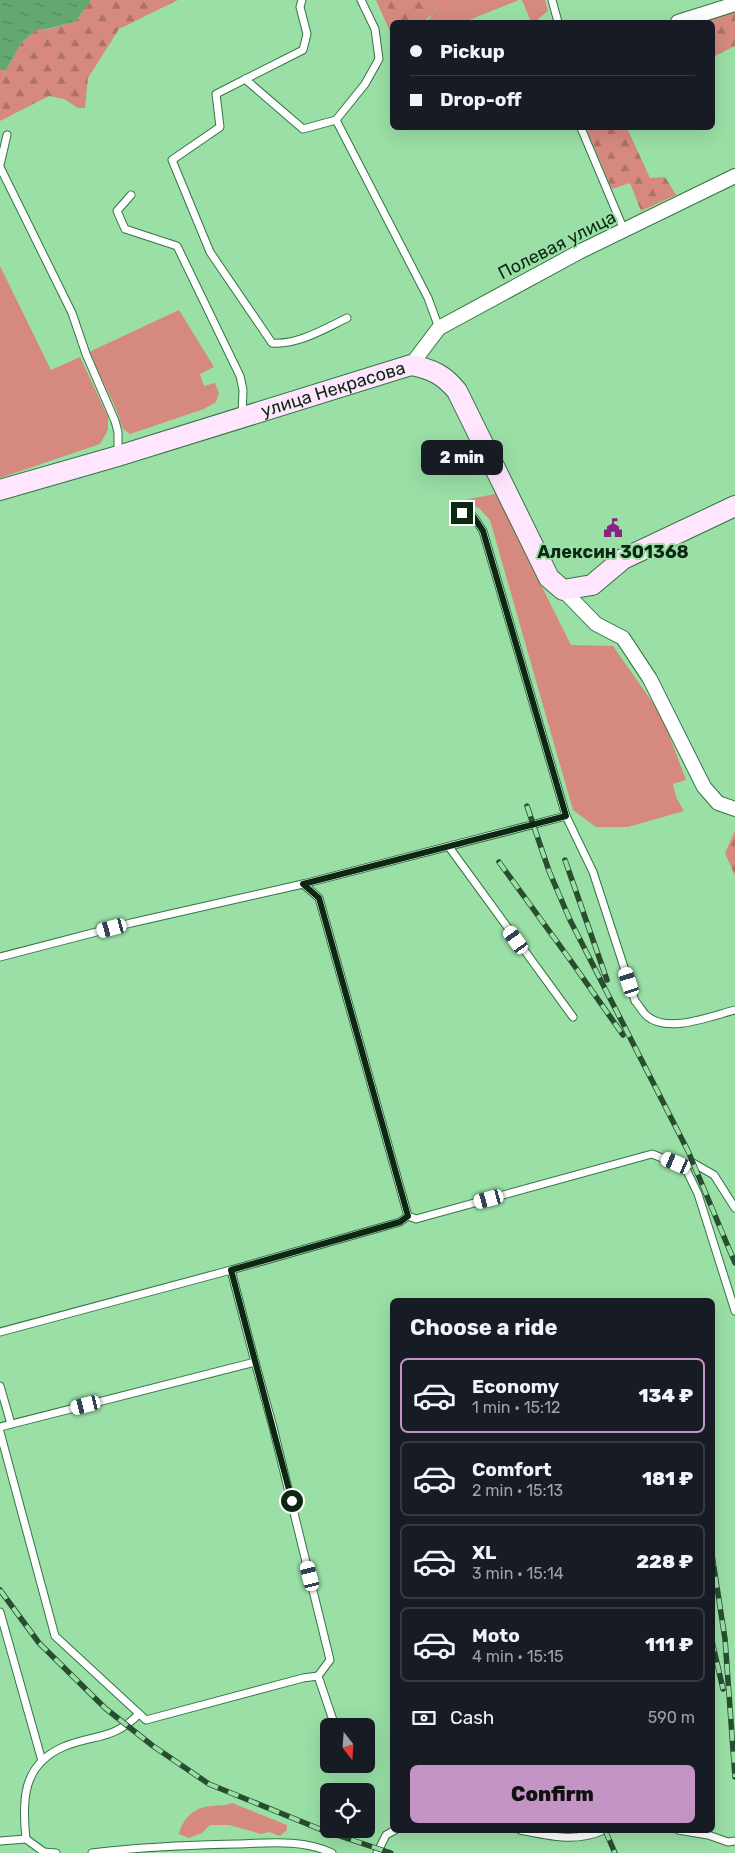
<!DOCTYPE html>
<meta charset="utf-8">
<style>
:root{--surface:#171b24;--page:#20242c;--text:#f1f3f6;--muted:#9ea1a6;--line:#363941;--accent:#c394c4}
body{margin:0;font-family:Rubik,sans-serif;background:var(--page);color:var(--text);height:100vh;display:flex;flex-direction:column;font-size:19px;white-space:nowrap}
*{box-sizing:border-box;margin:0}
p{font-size:16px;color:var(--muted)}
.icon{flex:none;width:28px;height:28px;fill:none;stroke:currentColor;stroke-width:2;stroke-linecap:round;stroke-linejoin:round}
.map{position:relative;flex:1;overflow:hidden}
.sheet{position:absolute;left:390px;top:1298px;width:325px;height:535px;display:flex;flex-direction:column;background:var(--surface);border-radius:8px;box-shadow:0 5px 20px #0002}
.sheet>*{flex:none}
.guide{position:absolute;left:390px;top:20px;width:325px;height:110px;border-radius:8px;box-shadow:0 5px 20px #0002;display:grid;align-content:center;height:110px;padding:0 20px;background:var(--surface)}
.needle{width:32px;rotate:163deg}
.tools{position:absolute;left:320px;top:1718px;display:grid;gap:10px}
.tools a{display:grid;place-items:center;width:55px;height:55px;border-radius:8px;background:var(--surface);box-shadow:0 5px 20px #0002;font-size:25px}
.end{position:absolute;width:22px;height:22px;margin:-11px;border:6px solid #0c2812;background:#fff;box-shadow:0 0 0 2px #fff}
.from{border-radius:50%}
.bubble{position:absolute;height:35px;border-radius:8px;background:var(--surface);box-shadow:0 5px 20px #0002;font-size:16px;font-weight:800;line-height:35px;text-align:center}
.car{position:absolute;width:15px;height:30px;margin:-15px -8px;border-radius:6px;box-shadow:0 0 4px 1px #0007;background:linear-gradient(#fff 24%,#345 0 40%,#fff 0 76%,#345 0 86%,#fff 0)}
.guide b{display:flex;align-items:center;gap:18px;height:48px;font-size:19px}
.guide b+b{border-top:1px solid var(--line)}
.guide i{width:12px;height:12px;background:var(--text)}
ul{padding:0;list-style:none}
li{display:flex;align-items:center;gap:15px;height:75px;margin:0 10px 8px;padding:0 10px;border:2px solid var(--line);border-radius:8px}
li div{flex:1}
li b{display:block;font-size:19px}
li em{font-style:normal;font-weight:800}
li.selected{border-color:var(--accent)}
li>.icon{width:45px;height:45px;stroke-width:1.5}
h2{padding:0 20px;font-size:22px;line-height:60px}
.pay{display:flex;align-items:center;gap:12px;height:55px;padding:0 20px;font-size:19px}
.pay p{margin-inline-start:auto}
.cta{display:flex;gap:10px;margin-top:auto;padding:10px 20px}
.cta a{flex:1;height:58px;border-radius:8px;background:var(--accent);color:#111;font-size:20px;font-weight:800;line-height:58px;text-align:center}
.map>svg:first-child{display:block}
.green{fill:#d68a7f}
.forest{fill:url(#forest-firs)}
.water{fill:url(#water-ripples)}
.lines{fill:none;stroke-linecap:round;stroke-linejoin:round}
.service-casing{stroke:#327542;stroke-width:9}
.minor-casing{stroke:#327542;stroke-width:16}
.secondary-casing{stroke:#327542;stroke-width:22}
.service{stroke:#fff;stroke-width:7}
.minor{stroke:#fff;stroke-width:14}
.secondary{stroke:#ffe5fd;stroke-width:20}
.rail-casing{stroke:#284d30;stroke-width:5.5}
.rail{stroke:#9adfa6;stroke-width:4;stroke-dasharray:11;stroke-linecap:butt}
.route{stroke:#0c2812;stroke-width:6}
.labels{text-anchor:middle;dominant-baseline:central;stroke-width:4;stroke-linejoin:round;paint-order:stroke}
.street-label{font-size:18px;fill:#0c2812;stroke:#9adfa6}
.poi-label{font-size:18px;font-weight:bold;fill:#0c2812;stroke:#9adfa6}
</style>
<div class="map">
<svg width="735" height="1853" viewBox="0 0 735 1853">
<defs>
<pattern id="forest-firs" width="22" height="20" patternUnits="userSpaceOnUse" patternTransform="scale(1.25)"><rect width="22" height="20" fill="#d68a7f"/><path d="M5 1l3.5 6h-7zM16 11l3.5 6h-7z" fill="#ac7167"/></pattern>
<pattern id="water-ripples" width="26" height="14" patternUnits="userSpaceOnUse" patternTransform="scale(1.25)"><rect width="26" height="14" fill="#63a870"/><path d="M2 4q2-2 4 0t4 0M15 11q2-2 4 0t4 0" fill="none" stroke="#50895b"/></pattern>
</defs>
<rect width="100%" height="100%" fill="#9adfa6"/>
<g class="green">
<path d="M426,0H519L464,22H422L429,19L437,9Z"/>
<path d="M522,0H545L548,11L538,19L537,22H531Z"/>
<path d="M0,266L51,370L80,357L108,417V430L100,444L0,478Z"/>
<path d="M179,310L214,367L200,374L204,386L215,383L219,393L216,402L204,409L130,434L123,429L116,409L89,352Z"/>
<path d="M500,493L535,573L571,645L613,646L662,716L686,780L673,784L676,797L684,811L628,827H596L573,810L490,520L479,508L459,501Z"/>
<path d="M232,1803L287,1825V1830L280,1836L269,1832L261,1834L229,1825H210L202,1833L189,1838L179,1834C183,1818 195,1806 213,1806C221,1805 225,1806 232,1803Z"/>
</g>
<g class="forest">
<path d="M91,0H178L119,29L88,78L85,108H78L64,99L49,96L0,121V70H6L21,43L36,30C50,31 61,24 75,22Z"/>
<path d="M376,0H426L437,9C423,27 413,22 392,22L391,34Z"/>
<path d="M735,12V46L713,57L712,22H704Z"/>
<path d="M586,128H627L650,178L665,177L676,195L641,211L630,183L612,189Z"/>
<path d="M735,831V876L725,853Z"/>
</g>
<path class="water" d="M0,0H91L75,22C61,24 50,30 36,30L21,43L6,70H0Z"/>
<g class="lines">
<g class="service-casing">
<g id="service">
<path d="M302,0L300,7L307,34L303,50L216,94L220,127L172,160L210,252L272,343C298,345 324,329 347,318"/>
<path d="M361,0L375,29L379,59L365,84L336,120L428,298L439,328"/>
<path d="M552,0L558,22"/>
<path d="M245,79L303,129L336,120"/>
<path d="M581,128L624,230"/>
<path d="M0,165L7,135"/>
<path d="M0,167L72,313L86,354L115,421L118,432V454"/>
<path d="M131,195L117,211L125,229L177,246L240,376L243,390L242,416"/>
<path d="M462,513L473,516L483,531L566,816L593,872L635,1001C639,1005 643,1013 647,1016C668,1034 711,1016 735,1010"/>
<path d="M449,847L573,1017"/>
<path d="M303,884L566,816"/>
<path d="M0,957L131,923L303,884L319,898L408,1216L416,1219L652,1154L685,1167L698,1194L735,1311"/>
<path d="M685,1167L693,1163L714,1175L735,1208"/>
<path d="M0,1332L231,1270"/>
<path d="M255,1362L273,1427L330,1660L318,1676"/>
<path d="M0,1386L11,1424"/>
<path d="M0,1427L255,1362L231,1270L400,1222L408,1216"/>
<path d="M0,1432L55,1636L146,1720L303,1678L318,1676L335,1726"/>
<path d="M0,1612L42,1761"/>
<path d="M520,1830C550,1836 575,1843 604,1830"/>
<path d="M678,1830L708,1835L728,1842L735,1841"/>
<path d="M0,1841L26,1839"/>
<path d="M56,1853L44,1852L26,1839C22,1801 22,1765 63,1747C94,1734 112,1741 139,1714"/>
<path d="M92,1853C140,1847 188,1845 237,1844C268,1843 303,1839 332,1853"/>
<path d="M377,1853L386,1835L395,1830"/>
</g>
</g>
<g class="minor-casing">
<g id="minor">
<path d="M678,22L735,4"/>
<path d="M411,365L439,328L579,252L735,176"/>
<path d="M563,590L596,624L623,638L650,679L704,787L718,803L735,809"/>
</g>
</g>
<g class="secondary-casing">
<g id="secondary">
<path id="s1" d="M0,490L118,456L411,365C432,369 444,375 457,391L549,578L563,590L592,585L623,559L735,506"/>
</g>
</g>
<use href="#service" class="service"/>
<use href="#minor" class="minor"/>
<use href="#secondary" class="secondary"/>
<g class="rail-casing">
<g id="rail">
<path d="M527,806L549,871L570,920L688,1151L735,1263"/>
<path d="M565,860L607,980"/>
<path d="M499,862L571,961L623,1035"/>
<path d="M712,1555L725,1639L735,1777"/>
<path d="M0,1590L39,1643L105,1708L153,1746L209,1784L322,1830L391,1853"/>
<path d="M712,1641L723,1689"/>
<path d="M605,1830L615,1853"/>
</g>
</g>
<use href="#rail" class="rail"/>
</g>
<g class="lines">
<path class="route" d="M292,1501L231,1270L400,1222L408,1216L319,898L303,884L566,816L483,531L473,516L462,513"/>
</g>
<defs>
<g id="civic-bare" transform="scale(1.5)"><path d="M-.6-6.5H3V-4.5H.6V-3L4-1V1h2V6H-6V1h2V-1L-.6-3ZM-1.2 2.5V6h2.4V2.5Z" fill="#8a2187" stroke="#9adfa6" stroke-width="2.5" paint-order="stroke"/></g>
</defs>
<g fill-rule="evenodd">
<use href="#civic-bare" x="613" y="528"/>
</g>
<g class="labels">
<g class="street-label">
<text transform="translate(557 245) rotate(-27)">Полевая улица</text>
<text stroke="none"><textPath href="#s1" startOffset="348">улица Некрасова</textPath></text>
</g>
<g class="poi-label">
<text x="613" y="552">Алексин 301368</text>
</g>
</g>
</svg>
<div class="tools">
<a><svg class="needle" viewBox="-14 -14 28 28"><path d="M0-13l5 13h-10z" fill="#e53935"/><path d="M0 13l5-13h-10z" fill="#9ea1a6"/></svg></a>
<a><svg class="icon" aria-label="locate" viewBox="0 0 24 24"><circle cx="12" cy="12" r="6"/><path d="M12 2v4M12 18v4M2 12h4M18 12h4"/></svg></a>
</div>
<i class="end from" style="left:292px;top:1501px"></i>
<i class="end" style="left:462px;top:513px"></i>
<div class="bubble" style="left:421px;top:440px;width:82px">2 min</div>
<i class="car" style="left:112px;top:928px;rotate:255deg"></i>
<i class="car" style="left:516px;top:940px;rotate:324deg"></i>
<i class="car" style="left:629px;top:982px;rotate:342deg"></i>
<i class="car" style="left:676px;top:1163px;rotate:293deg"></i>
<i class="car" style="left:489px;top:1199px;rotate:255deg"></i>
<i class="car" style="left:86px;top:1405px;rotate:256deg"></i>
<i class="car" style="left:310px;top:1576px;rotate:346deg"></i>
<div class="guide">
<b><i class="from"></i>Pickup</b>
<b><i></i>Drop-off</b>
</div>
<section class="sheet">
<h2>Choose a ride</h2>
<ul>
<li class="selected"><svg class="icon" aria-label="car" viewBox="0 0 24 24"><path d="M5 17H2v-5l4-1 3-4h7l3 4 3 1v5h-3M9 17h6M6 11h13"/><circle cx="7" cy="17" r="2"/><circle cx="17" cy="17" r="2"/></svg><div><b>Economy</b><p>1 min · 15:12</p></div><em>134 ₽</em></li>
<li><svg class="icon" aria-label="car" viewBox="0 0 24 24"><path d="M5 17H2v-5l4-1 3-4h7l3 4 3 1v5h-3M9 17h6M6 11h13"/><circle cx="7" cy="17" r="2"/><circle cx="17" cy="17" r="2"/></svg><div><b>Comfort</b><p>2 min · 15:13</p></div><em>181 ₽</em></li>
<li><svg class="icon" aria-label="car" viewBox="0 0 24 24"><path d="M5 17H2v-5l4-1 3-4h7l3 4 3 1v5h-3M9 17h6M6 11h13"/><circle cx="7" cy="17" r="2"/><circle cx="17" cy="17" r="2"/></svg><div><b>XL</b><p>3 min · 15:14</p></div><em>228 ₽</em></li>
<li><svg class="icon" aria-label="car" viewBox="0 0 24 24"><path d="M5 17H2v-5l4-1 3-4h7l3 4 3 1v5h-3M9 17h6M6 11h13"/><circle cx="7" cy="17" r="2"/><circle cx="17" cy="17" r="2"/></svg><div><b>Moto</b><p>4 min · 15:15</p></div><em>111 ₽</em></li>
</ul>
<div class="pay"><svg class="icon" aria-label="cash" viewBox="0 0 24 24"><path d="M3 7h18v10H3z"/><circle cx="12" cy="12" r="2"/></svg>Cash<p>590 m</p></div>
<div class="cta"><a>Confirm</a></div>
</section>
</div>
